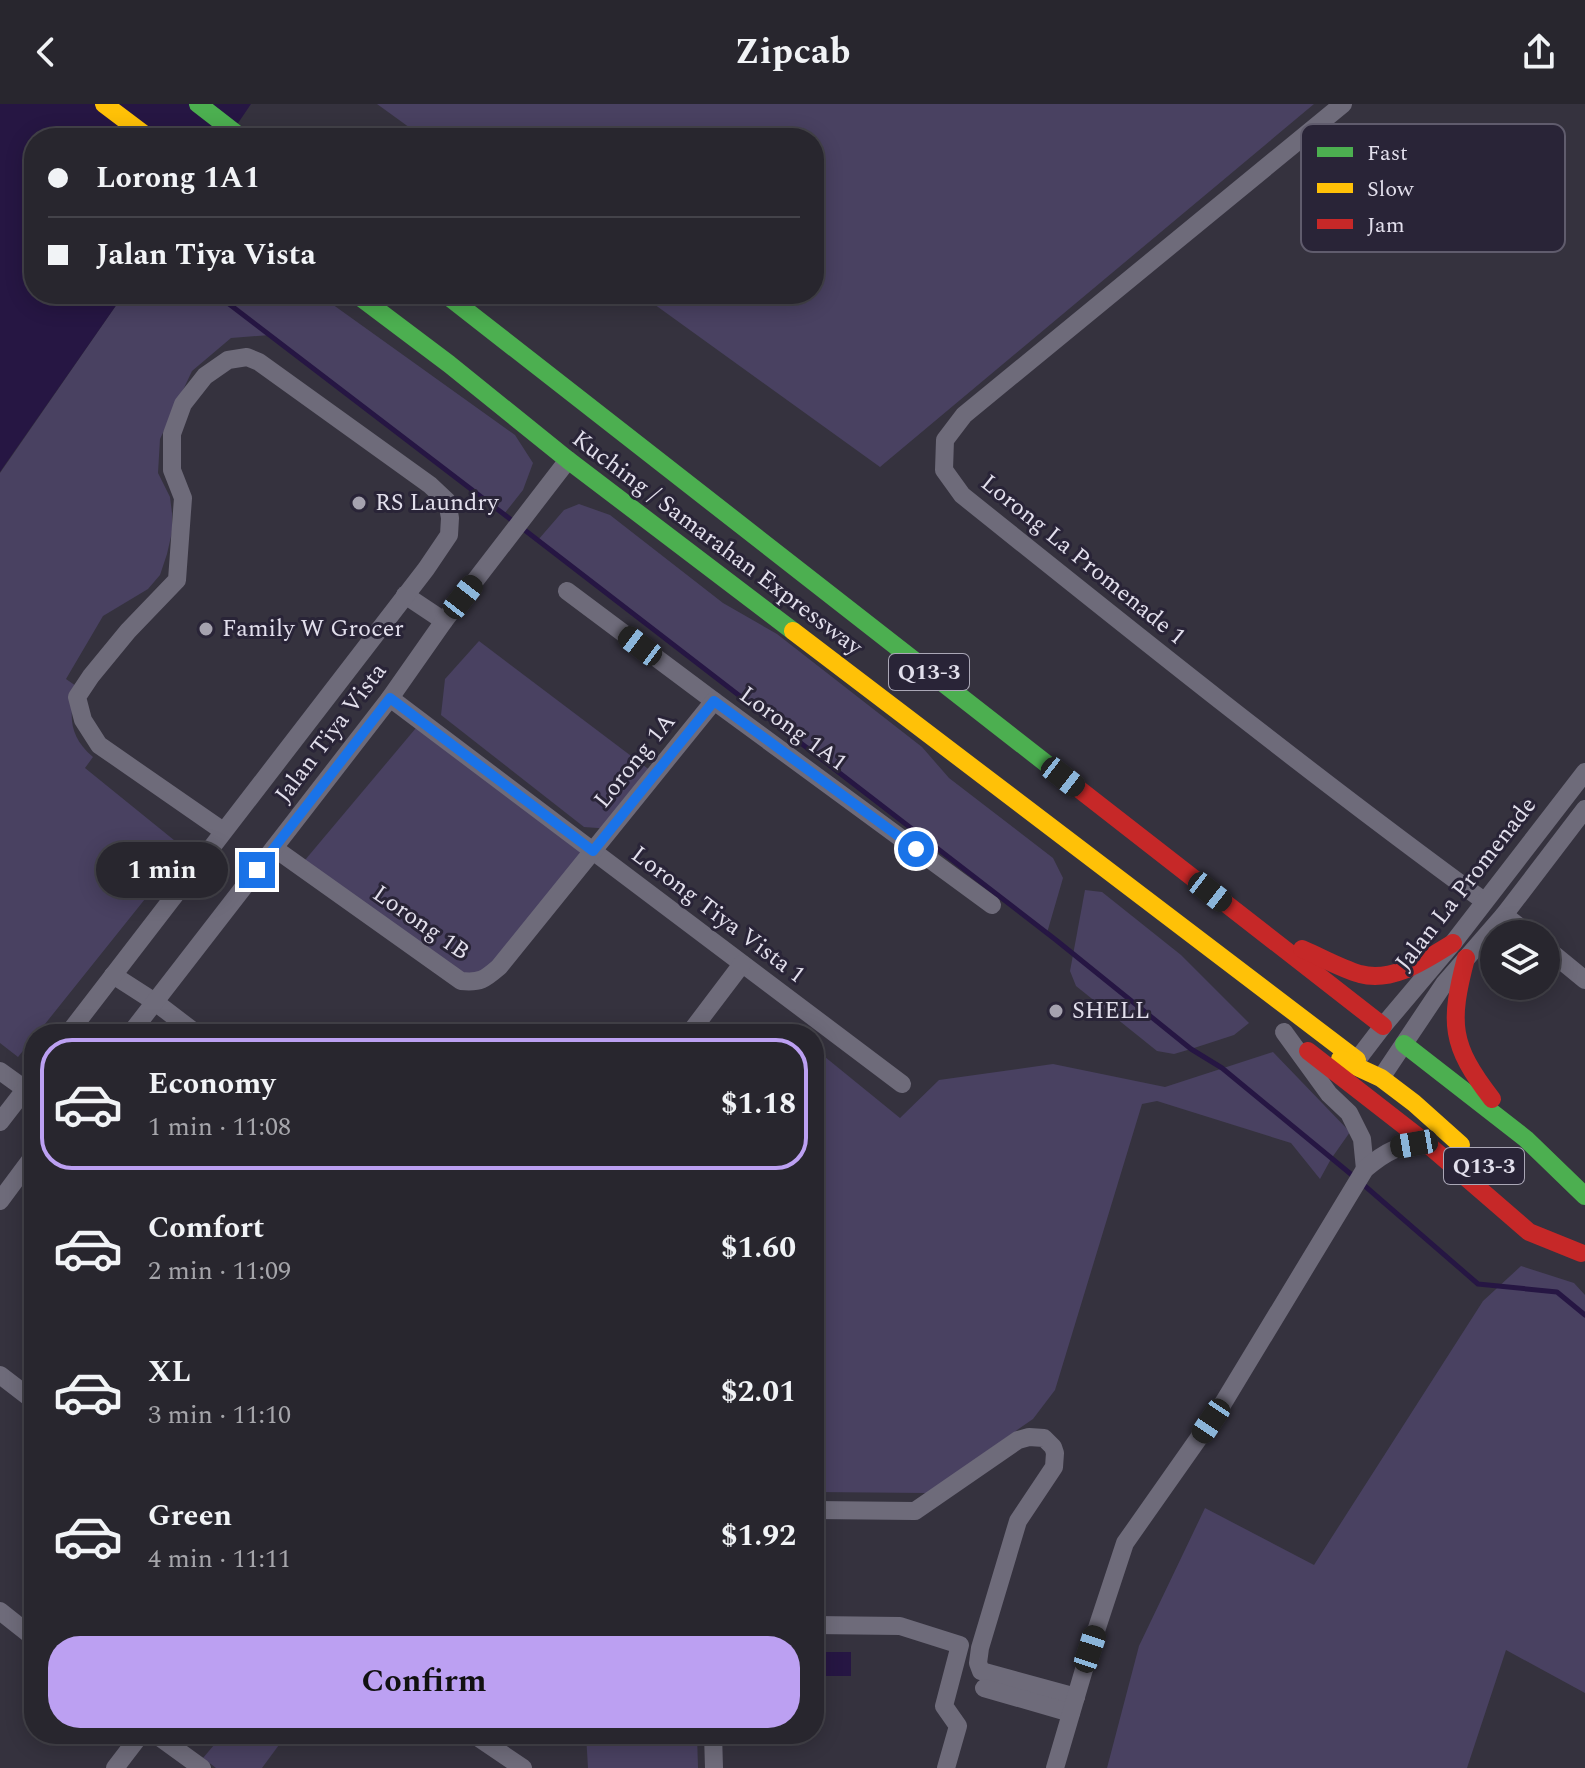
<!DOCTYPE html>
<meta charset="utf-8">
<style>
:root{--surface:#28262e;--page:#302e36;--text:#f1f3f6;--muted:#a5a5aa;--line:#44434a;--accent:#bca0f2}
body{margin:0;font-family:Spectral,serif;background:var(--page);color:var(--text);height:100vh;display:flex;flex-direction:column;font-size:30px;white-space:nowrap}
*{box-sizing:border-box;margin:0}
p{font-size:26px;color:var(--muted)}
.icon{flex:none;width:44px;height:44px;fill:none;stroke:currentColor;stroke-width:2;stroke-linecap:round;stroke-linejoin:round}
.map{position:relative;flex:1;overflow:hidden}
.side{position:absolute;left:24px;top:920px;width:800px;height:720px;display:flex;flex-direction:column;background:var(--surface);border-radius:32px;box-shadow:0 4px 20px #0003,0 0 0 2px var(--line)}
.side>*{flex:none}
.banner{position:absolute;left:24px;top:24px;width:800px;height:176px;border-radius:32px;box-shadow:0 4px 20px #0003,0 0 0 2px var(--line);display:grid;align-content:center;height:176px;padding:0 24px;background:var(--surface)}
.controls{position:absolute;left:1480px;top:816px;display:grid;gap:16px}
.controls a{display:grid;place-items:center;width:80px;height:80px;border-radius:50%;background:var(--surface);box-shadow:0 4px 20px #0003,0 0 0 2px var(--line);font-size:40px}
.end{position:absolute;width:36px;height:36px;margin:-18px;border:10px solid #1a73e8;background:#fff;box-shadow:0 0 0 4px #fff}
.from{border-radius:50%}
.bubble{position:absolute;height:56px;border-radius:28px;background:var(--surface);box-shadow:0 4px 20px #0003,0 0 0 2px var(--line);font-size:26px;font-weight:700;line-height:56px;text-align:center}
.car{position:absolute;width:24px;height:48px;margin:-24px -12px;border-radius:10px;box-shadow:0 0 6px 2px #0007;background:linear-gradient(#222 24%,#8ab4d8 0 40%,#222 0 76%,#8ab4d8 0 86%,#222 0)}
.banner b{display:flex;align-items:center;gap:28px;height:76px;font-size:30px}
.banner b+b{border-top:2px solid var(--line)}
.banner i{width:20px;height:20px;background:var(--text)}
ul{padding:14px 0 0;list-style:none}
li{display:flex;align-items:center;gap:24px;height:132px;margin:0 16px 12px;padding:0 8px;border:4px solid transparent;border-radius:32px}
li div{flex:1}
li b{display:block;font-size:30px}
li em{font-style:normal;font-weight:700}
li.selected{border-color:var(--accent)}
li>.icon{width:72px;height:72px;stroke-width:1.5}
.action{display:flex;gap:16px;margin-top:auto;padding:16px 24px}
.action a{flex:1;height:92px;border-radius:32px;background:var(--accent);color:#111;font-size:32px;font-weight:700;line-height:92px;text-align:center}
header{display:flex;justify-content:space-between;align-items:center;height:104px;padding:0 24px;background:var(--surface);font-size:36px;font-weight:700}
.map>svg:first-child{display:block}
.green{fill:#494161}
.water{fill:#261643}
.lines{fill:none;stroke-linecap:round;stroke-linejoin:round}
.stream{stroke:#261643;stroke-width:5}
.street{stroke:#6e6b7a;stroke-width:18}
.fast{stroke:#4caf50;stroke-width:18}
.slow{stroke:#ffc107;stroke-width:18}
.jam{stroke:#c62828;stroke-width:18}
.route{stroke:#1a73e8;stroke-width:10}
.poi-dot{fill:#a5a2af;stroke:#292437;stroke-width:3}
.labels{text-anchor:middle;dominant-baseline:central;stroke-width:6;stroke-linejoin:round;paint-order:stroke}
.shield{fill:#292437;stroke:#aaa7b6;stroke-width:2}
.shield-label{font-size:22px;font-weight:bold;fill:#e2dfec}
.poi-label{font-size:24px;fill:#e2dfec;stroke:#292437;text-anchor:start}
.street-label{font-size:24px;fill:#e2dfec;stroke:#292437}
.key{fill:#292437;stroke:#605c6d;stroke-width:2}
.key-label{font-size:22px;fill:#e2dfec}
</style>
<header><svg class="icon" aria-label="back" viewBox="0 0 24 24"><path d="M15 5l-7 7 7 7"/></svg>Zipcab<svg class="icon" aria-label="share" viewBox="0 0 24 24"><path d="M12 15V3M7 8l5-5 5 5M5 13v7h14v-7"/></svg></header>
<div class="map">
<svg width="1585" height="1664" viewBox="0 0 1585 1664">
<rect width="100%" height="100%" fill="#35323e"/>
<g class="green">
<path d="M377,0H1314L880,363L640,190H814V34H424Z"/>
<path d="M124,190H318L515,331L533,359L523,386L504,410L270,231L231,234L192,267L160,335L158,369L170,393L172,409V428L167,450L160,471L148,485L103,512L66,575L76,582C69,611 68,632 93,653L85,664L185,745L37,930H34V933L18,953L0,939V369Z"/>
<path d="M579,400L610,411L723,499L777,530L922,643L949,674L1053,754L1063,774L1047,829L538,436L564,406Z"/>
<path d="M479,537L655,670L611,725L584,723L441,611L445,575Z"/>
<path d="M421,618L593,747L474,878L300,762Z"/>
<path d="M1085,786L1102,788L1181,851L1249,919L1234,931L1191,945L1174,950L1157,947L1076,882L1070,867Z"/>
<path d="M814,944L900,1014L939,976L1053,960L1165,983L1273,948L1350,1028L1331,1055L1320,1075L1291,1039L1157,997L1142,1000L1055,1286L1033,1315L927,1389L814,1388Z"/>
<path d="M1521,1162L1574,1179L1585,1191V1589L1506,1546L1467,1664H1107L1139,1542L1205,1404L1314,1461L1483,1197Z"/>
<path d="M167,1630H287L262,1664H216L203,1654L214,1641L198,1630L183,1643Z"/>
<path d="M586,1630H697L698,1664H588Z"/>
</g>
<g class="water">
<path d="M0,0H251L228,34H34V190H124L0,368Z"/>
<rect x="814" y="1548" width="37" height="24"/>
</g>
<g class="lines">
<g class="stream">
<path d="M216,190L514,418"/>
<path d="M522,424L1056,836L1191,945L1222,964L1358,1076L1478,1180L1557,1188L1585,1211"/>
</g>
<g class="street">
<path d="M1343,0L964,311L945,336L944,366L962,391C1134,529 1306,667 1484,797"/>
<path d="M567,487L714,597L992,801"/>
<path d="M405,491L444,517"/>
<path d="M390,594L902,980"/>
<path d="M274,744L461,877C481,879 485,875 499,863L714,597"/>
<path d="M1504,811L1529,830"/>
<path d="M1546,844L1585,876"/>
<path d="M113,871L155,898L197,930"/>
<path d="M1284,928L1329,990L1349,1009L1362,1035L1365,1065"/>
<path d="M68,930L426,465L449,431L450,414L447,397L430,381L259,258L247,253L228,256L205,272L183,300L172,330V366L183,394L177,476L128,527L91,572L77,593L83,616L99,641L223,727"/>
<path d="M130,930L390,594L444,517L568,356"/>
<path d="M689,930L742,860"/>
<path d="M1357,956L1383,922L1453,839L1585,668"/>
<path d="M0,967L25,985"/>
<path d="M1381,974L1444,880L1504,811L1585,705"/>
<path d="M0,1018L34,974"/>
<path d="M0,1097L34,1051"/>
<path d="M0,1271L34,1297"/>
<path d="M814,1406L915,1407L1018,1336L1029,1333L1044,1334L1053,1343L1055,1349L1054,1363L1018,1417L980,1544L978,1559L981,1567L1076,1593"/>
<path d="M0,1507L34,1534"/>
<path d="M814,1521L900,1522L960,1541L944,1602L958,1622L946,1664"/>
<path d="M984,1584L1071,1609"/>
<path d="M155,1630L202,1664"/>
<path d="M473,1630L523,1664"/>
<path d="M713,1630L714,1664"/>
<path d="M115,1664L141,1630"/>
<path d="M1055,1664L1090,1545L1125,1439L1222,1301L1365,1065C1389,1045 1395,1044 1425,1038"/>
</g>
<g class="fast">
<path d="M198,0L242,34"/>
<path d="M356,190L449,260L568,356L793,527"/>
<path d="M445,190L1075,682"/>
<path d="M1404,940L1526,1035L1585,1092"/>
</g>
<g class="slow">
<path d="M104,0L149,34"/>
<path d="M793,527L1357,956"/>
<path d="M1340,955L1381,974L1414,999L1461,1041"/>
</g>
<g class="jam">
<path d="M1075,682L1383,922"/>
<path d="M1302,845C1321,853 1340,864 1360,870C1394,879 1426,855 1453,839"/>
<path d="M1466,854C1449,919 1450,941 1492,995"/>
<path d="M1308,947L1425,1038L1529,1128L1581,1149"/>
</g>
</g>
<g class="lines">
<path class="route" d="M257,766L390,594L593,747L714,597L916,745"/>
</g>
<g class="poi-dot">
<circle cx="359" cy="399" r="8"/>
<circle cx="206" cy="525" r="8"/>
<circle cx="1056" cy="907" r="8"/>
</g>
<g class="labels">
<g class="shield">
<rect x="889" y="550" width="80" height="36" rx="6"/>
<rect x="1444" y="1044" width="80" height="36" rx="6"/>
</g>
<g class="shield-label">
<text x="929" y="568">Q13-3</text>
<text x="1484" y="1062">Q13-3</text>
</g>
<g class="poi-label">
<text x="375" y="399">RS Laundry</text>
<text x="222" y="525">Family W Grocer</text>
<text x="1072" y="907">SHELL</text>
</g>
<g class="street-label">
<text transform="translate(717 439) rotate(37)">Kuching / Samarahan Expressway</text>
<text transform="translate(1083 456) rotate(39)">Lorong La Promenade 1</text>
<text transform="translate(793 625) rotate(36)">Lorong 1A1</text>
<text transform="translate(331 629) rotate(-53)">Jalan Tiya Vista</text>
<text transform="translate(635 657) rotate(-51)">Lorong 1A</text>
<text transform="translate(1466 780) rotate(-52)">Jalan La Promenade</text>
<text transform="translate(718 811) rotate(37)">Lorong Tiya Vista 1</text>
<text transform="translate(421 819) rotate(35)">Lorong 1B</text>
</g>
</g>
<rect x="1301" y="20" width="264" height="128" rx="12" class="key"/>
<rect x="1317" y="43" width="36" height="10" fill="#4caf50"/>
<rect x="1317" y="79" width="36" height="10" fill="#ffc107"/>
<rect x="1317" y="115" width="36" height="10" fill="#c62828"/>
<g class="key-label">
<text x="1367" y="56">Fast</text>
<text x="1367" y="92">Slow</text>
<text x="1367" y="128">Jam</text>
</g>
</svg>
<div class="controls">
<a><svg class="icon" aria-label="layers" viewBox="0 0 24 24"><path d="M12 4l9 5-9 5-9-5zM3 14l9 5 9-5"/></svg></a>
</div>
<i class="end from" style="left:916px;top:745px"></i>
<i class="end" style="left:257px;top:766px"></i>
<div class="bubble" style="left:96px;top:738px;width:132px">1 min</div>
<i class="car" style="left:463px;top:493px;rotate:38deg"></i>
<i class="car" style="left:640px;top:542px;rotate:307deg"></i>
<i class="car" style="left:1063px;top:673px;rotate:128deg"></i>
<i class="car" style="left:1210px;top:788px;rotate:128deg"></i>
<i class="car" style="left:1414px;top:1040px;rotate:260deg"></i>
<i class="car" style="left:1211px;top:1317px;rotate:214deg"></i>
<i class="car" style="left:1090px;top:1545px;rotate:18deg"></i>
<div class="banner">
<b><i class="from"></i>Lorong 1A1</b>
<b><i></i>Jalan Tiya Vista</b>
</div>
<section class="side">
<ul>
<li class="selected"><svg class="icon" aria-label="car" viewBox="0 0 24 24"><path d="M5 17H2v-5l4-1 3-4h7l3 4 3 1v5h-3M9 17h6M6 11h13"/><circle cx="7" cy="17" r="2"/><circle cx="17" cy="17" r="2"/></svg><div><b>Economy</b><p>1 min · 11:08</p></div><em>$1.18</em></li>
<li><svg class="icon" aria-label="car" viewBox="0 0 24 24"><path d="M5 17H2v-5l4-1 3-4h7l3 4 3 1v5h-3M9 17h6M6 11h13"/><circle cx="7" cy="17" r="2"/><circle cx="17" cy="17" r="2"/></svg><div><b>Comfort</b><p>2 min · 11:09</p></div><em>$1.60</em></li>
<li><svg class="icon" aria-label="car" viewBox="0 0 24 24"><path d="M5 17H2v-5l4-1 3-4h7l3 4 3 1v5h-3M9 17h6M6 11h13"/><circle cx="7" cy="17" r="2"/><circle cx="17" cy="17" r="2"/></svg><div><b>XL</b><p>3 min · 11:10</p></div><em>$2.01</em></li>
<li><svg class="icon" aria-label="car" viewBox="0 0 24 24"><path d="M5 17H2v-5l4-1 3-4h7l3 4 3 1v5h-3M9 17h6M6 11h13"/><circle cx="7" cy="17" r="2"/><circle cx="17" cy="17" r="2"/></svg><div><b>Green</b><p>4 min · 11:11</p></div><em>$1.92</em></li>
</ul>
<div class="action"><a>Confirm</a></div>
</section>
</div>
